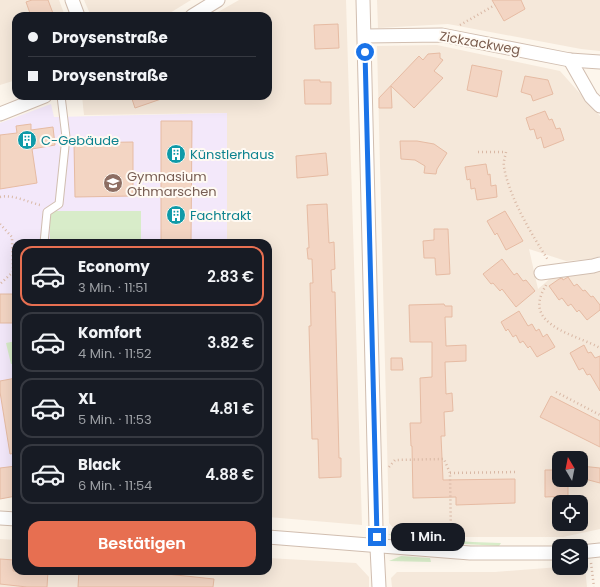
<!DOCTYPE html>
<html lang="de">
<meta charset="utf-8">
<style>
:root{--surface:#171b24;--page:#20242c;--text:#f1f3f6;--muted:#9ea1a6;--line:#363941;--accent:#e76f51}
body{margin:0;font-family:Poppins,sans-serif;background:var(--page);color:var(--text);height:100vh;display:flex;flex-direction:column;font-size:15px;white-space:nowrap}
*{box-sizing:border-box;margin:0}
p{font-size:13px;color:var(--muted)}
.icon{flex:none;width:22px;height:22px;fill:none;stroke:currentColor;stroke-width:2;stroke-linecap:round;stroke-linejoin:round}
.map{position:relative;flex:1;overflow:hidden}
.details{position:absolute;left:12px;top:239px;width:260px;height:336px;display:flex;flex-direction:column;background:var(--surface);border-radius:12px;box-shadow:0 4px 16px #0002}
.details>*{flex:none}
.hud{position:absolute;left:12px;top:12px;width:260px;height:88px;border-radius:12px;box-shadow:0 4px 16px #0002;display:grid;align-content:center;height:88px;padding:0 16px;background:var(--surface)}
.needle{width:26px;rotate:350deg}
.buttons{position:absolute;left:552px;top:451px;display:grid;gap:8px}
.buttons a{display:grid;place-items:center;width:36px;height:36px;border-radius:8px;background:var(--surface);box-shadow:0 4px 16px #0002;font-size:20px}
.end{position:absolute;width:18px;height:18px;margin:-9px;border:5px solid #1a73e8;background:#fff;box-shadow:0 0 0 2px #fff}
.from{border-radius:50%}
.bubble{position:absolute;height:28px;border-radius:12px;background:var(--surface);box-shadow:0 4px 16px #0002;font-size:13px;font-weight:600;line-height:28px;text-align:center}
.hud b{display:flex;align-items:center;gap:14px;height:38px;font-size:15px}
.hud b+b{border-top:1px solid var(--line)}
.hud i{width:10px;height:10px;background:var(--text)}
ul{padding:7px 0 0;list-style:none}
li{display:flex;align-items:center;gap:12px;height:60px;margin:0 8px 6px;padding:0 8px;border:2px solid var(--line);border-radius:12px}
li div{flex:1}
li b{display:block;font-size:15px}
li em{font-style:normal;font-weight:600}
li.selected{border-color:var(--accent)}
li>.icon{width:36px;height:36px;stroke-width:1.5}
.action{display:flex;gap:8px;margin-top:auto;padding:8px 16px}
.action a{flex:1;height:46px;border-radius:12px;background:var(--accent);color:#fff;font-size:16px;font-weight:600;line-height:46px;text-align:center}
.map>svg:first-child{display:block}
.residential{fill:#f5e8da;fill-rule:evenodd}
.education{fill:#f3e8fa}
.green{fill:#d8ecc9}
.building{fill:#f3d5c3;stroke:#e6bba3}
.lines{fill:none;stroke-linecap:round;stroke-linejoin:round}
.lane-casing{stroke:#d1beb0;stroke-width:9}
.street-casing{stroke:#d1beb0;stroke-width:15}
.path{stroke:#d9b8a5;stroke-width:2.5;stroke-dasharray:1 3;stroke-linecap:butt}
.lane{stroke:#fff;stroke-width:7}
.street{stroke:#fff;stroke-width:13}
.route{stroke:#1a73e8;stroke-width:5}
.labels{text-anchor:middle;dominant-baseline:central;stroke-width:4;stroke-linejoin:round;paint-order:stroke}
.street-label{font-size:13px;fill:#7a5c4d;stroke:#fffaf3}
.culture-label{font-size:13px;fill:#0d838f;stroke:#fffaf3;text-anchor:start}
.education-label{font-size:13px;fill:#785e54;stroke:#fffaf3;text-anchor:start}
</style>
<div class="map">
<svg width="600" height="587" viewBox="0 0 600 587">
<rect width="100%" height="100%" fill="#fdf6ec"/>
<g class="residential">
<path d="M0,0H59L65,16H16V80L0,85Z"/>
<path d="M84,0H191L165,16H91Z"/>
<path d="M239,0H346L362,525L268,517V243H227V113L84,115L82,96H268V16H211Z"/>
<path d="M377,0H600V51L581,49L448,24L378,28Z"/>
<path d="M437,45L560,71L600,116V256L591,259L566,261L529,249L538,289L553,276L580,274L600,272V529L563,537H449L395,530L389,523L377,46ZM559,458H581V480H559ZM559,502H581V524H559Z"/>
<path d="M0,539L16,540V571H268V558L356,563L369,577V587H0Z"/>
<path d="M581,565L585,568L587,587H392L391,578L397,572H495L559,567L581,568Z"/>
</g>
<path class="education" d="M51,104L54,117L227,113V243H16V497L0,496V123Z"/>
<g class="green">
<rect x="50" y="211" width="91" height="32"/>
<path d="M16,341V363L11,364L6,343Z"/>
<path d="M388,534C426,539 463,542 501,543L499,546L399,540Z"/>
<path d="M401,556L430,558L431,562L389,561Z"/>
</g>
<g class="building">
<path d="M32,0H48L54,16H31L26,2Z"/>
<path d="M492,0H521L525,9L504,21Z"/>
<path d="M338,24L339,48L315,49L314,25Z"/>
<path d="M440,53V58L443,60L434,71L443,78L414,108L391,86L392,108H379V98L419,56L423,60L428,54Z"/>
<path d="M472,65L502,71L497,97L467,90Z"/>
<path d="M525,76L548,80L553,94L533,101L531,95L521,92Z"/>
<path d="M304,80H320V82H331V104H305Z"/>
<path d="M131,96H164V98L135,108Z"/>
<path d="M545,111L549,120L552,119L556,129L560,128L564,140L544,148L541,137L537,139L534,129L530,130L526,118Z"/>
<path d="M161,121H192L191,243H161Z"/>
<path d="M31,124V130L53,127L55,145L32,149L37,183L0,189V135L17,133L16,126Z"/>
<path d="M400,141H417L434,144L447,153L437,169L436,174L424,173L425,166L415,160L401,159Z"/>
<path d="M133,142V196L75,197L74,143Z"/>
<path d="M326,153L328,175L297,178L296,156Z"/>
<path d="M486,164L488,175L490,174L491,186L496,185L497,197L477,200L475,188L471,189L470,179L467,180L465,167Z"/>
<path d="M327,204L329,243L334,242L335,269L331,270L332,292H335L339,458H341V477L319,478L318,439H312L309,326H311L310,283H313L312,259H308L307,248H309L307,205Z"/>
<path d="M505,211L523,241L506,250L497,233L495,235L487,221Z"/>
<path d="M434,229H448L450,274L436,275L435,258H424L423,241L434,240Z"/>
<path d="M502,259L514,275L517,273L523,281L526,280L535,291L516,307L502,289L500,291L493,283L491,284L483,274Z"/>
<path d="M568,277L574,286L577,284L583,291L585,290L591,297L593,296L600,305V310L587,320L579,310L577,312L571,304L568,306L562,298L559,300L549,286L559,279L562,278L563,280Z"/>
<rect x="0" y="294" width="16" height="29"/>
<path d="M444,304L445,306H452V317H445L446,346L466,345V361L445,362L446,394L452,393L453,411L444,412L445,436H441L443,480L515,479V503L456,505V497L413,498L412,446H411L410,423H421L420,378L432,377V342H410L409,305Z"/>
<path d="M519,311L528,326L532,324L536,331L539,329L543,337L547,334L555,347L537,357L530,346L528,348L523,341L520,343L516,335L513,337L508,329L506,331L501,322Z"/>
<path d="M584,345L588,353L591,352L595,358L600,356V391L590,374L587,375L583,368L579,370L570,353Z"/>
<path d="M391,358H402L403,370H391Z"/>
<path d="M16,378V453L10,454L0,392V381Z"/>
<path d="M551,396L600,421V447L540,417Z"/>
<path d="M16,466V496L0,499V468Z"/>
<path d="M581,466L600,468V483L581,478Z"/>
<path d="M545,470H559V480H568V496L545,497Z"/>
<path d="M0,559L14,560L13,571H48L47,587H27L0,584Z"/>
<path d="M79,571H138L214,579L213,587H78Z"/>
</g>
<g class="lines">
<g class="lane-casing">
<path id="lane" d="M44,243L47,212L59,204L66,137L61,96"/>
</g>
<g class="street-casing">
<g id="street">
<path d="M72,0L78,16"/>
<path d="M363,0L376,528L379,587"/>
<path d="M192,16L218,0"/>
<path d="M365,36L442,35L570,60L600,62"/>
<path d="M570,60L591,97L600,106"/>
<path d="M0,114L45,96"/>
<path d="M541,273L593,266L600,264"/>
<path d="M0,518L16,519"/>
<path d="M268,537L470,553H559"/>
<path d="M581,552L600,550"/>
</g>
</g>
<g class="path">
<path d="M460,25L495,5"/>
<path d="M478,152H506C505,157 503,163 504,167C509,197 532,235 548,260"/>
<path d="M0,197C12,194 28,202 40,205"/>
<path d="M0,224L12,237L13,272L0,284"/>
<path d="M546,285C544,289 541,294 540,299C533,328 582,337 600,348"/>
<path d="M556,392L600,415"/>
<path d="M389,467L395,460L444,459L450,473L451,539"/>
<path d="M450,473L516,472"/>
<path d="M591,563L594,587"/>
</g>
<use href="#lane" class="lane"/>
<use href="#street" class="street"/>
</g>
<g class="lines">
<path class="route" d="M365,52L377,537"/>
</g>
<defs>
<g id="building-disc" transform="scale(1)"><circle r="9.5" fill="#0f9aa8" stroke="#fffaf3"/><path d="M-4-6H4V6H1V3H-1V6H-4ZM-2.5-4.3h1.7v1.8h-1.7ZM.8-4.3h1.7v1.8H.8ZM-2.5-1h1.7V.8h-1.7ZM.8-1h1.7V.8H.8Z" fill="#fff"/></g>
<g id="school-disc" transform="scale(1)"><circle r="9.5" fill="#8d6e63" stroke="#fffaf3"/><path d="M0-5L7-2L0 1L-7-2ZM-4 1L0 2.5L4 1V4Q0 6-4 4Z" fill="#fff"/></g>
</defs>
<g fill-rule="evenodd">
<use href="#building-disc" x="27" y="140"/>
<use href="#building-disc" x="176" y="154"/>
<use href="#school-disc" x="113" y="183"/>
<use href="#building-disc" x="176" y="215"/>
</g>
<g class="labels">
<g class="street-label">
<text transform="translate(480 43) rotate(10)">Zickzackweg</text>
</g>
<g class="culture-label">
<text x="41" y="140">C-Gebäude</text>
<text x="190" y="154">Künstlerhaus</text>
<text x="190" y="215">Fachtrakt</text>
</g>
<g class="education-label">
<text x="127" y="176">Gymnasium<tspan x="127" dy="15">Othmarschen</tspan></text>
</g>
</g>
</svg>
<div class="buttons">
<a><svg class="needle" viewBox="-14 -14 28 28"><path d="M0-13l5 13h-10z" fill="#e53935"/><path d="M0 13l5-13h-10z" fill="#9ea1a6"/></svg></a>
<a><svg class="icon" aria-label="locate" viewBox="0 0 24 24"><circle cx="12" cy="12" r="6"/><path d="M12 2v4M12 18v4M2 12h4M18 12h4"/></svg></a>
<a><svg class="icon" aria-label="layers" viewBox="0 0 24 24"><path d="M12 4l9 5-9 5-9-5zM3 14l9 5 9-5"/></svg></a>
</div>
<i class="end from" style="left:365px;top:52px"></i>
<i class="end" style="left:377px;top:537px"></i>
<div class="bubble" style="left:391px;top:523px;width:74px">1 Min.</div>
<div class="hud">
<b><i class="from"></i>Droysenstraße</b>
<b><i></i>Droysenstraße</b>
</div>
<section class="details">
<ul>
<li class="selected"><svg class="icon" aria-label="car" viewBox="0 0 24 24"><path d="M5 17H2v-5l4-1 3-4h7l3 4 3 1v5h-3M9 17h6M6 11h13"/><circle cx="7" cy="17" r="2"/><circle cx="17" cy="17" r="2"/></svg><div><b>Economy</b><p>3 Min. · 11:51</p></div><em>2.83 €</em></li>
<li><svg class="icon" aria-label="car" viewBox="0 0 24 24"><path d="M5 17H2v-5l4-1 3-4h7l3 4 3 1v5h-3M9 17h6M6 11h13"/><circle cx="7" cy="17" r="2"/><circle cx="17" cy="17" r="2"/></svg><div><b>Komfort</b><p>4 Min. · 11:52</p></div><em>3.82 €</em></li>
<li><svg class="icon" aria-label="car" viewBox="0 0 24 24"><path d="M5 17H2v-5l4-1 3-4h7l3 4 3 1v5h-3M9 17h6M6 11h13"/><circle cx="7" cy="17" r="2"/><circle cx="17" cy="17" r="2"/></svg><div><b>XL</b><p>5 Min. · 11:53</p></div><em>4.81 €</em></li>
<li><svg class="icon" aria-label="car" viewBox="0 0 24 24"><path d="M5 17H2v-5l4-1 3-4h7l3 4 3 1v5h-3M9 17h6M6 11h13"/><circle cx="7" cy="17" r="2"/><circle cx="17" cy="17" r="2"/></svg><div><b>Black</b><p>6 Min. · 11:54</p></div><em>4.88 €</em></li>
</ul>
<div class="action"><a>Bestätigen</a></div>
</section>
</div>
